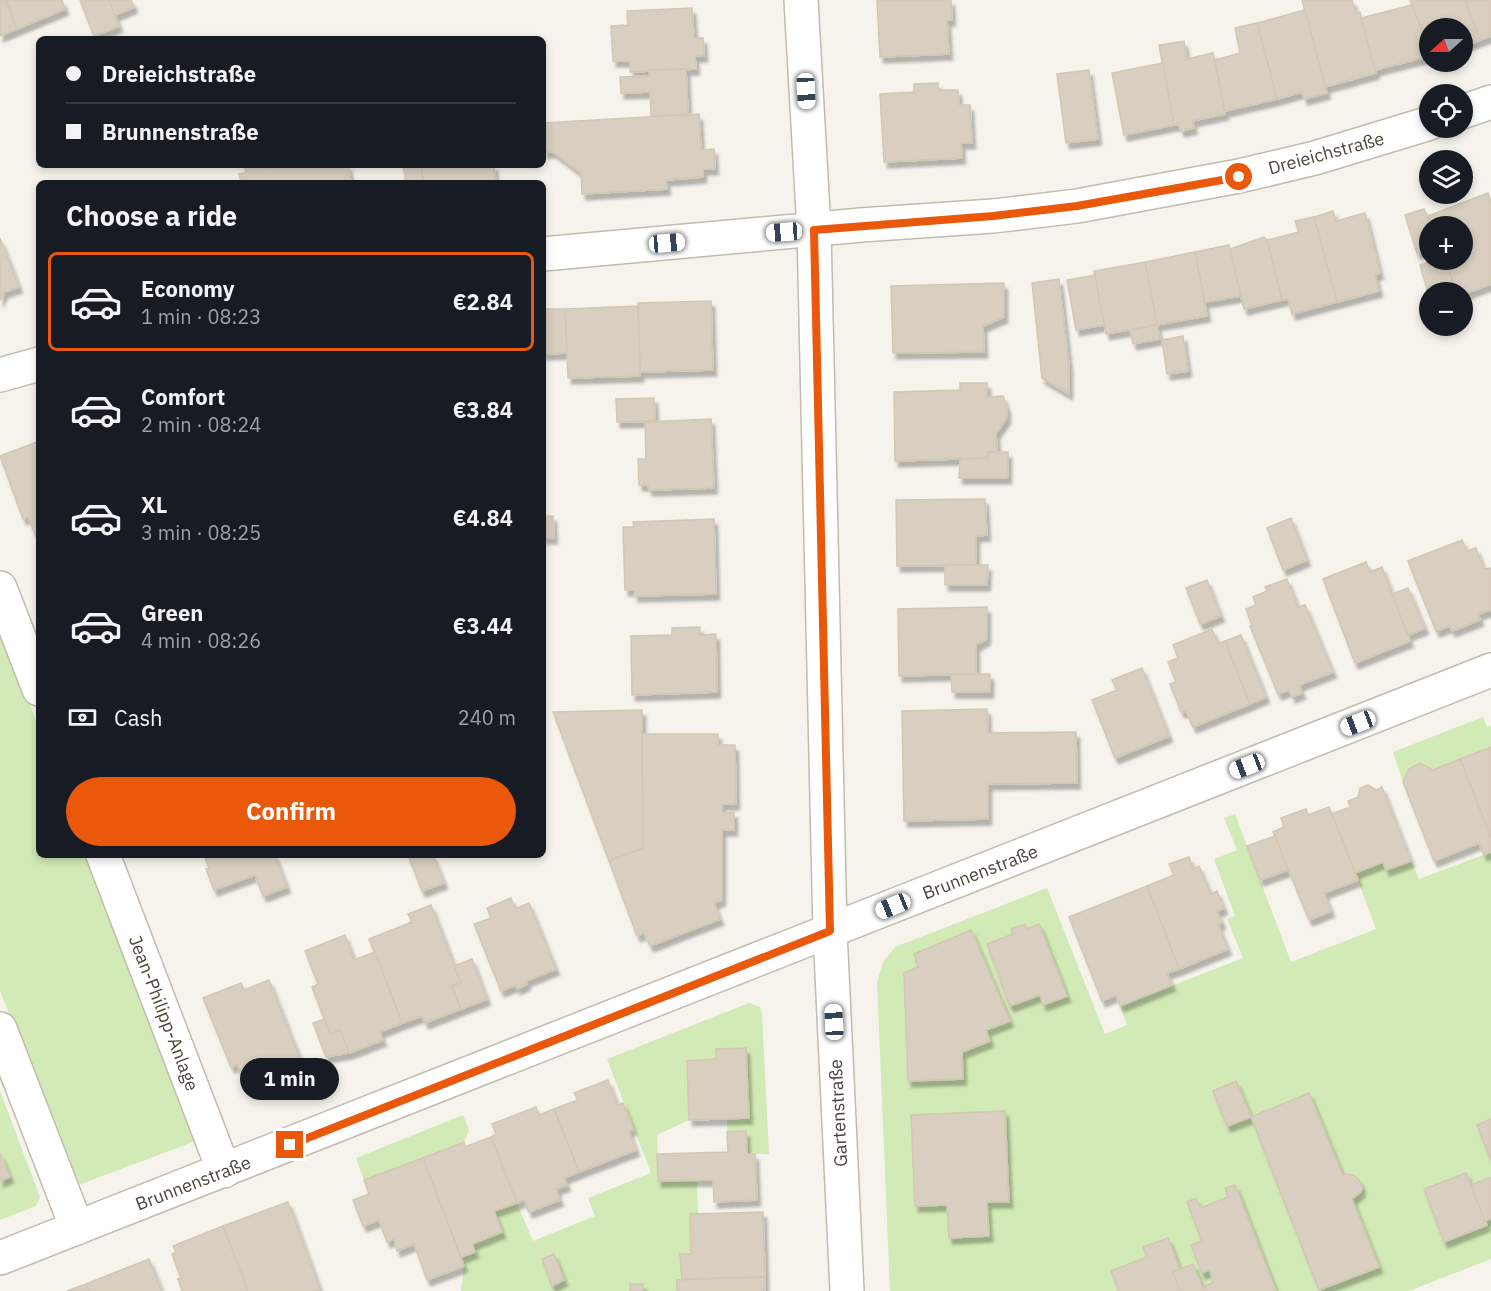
<!DOCTYPE html>
<meta charset="utf-8">
<style>
:root{--surface:#171b24;--page:#20242c;--text:#f1f3f6;--muted:#9ea1a6;--line:#363941;--accent:#ea580c}
body{margin:0;font-family:"IBM Plex Sans",sans-serif;background:var(--page);color:var(--text);height:100vh;display:flex;flex-direction:column;font-size:22px;white-space:nowrap}
*{box-sizing:border-box;margin:0}
p{font-size:20px;color:var(--muted)}
.icon{flex:none;width:33px;height:33px;fill:none;stroke:currentColor;stroke-width:2;stroke-linecap:round;stroke-linejoin:round}
.map{position:relative;flex:1;overflow:hidden}
.side{position:absolute;left:36px;top:180px;width:510px;height:678px;display:flex;flex-direction:column;background:var(--surface);border-radius:9px;box-shadow:0 3px 9px #0003}
.side>*{flex:none}
.hud{position:absolute;left:36px;top:36px;width:510px;height:132px;border-radius:9px;box-shadow:0 3px 9px #0003;display:grid;align-content:center;height:132px;padding:0 30px;background:var(--surface)}
.needle{width:39px;rotate:249deg}
.buttons{position:absolute;left:1419px;top:18px;display:grid;gap:12px}
.buttons a{display:grid;place-items:center;width:54px;height:54px;border-radius:50%;background:var(--surface);box-shadow:0 3px 9px #0003;font-size:30px}
.end{position:absolute;width:27px;height:27px;margin:-14px;border:8px solid #ea580c;background:#fff;box-shadow:0 0 0 3px #fff}
.from{border-radius:50%}
.bubble{position:absolute;height:42px;border-radius:21px;background:var(--surface);box-shadow:0 3px 9px #0003;font-size:20px;font-weight:700;line-height:42px;text-align:center}
.car{position:absolute;width:18px;height:36px;margin:-18px -9px;border-radius:8px;box-shadow:0 0 4px 2px #0007;background:linear-gradient(#fff 24%,#345 0 40%,#fff 0 76%,#345 0 86%,#fff 0)}
.hud b{display:flex;align-items:center;gap:21px;height:57px;font-size:22px}
.hud b+b{border-top:2px solid var(--line)}
.hud i{width:15px;height:15px;background:var(--text)}
ul{padding:0;list-style:none}
li{display:flex;align-items:center;gap:18px;height:99px;margin:0 12px 9px;padding:0 18px;border:3px solid transparent;border-radius:9px}
li div{flex:1}
li b{display:block;font-size:22px}
li em{font-style:normal;font-weight:700}
li.on{border-color:var(--accent)}
li>.icon{width:54px;height:54px;stroke-width:1.5}
h2{padding:0 30px;font-size:27px;line-height:72px}
.pay{display:flex;align-items:center;gap:15px;height:66px;padding:0 30px;font-size:22px}
.pay p{margin-inline-start:auto}
.primary-button{display:flex;gap:12px;margin-top:auto;padding:12px 30px}
.primary-button a{flex:1;height:69px;border-radius:36px;background:var(--accent);color:#fff;font-size:24px;font-weight:700;line-height:69px;text-align:center}
.map>svg:first-child{display:block}
.green{fill:#d2eab5}
.building{fill:#d8cfc1;stroke:#d3c7b4;stroke-width:1.5;filter:url(#shadow)}
.lines{fill:none;stroke-linecap:round;stroke-linejoin:round}
.street-casing{stroke:#c2bbae;stroke-width:36}
.street{stroke:#fff;stroke-width:33}
.route{stroke:#ea580c;stroke-width:8}
.labels{text-anchor:middle;dominant-baseline:central;stroke-width:6;stroke-linejoin:round;paint-order:stroke}
.street-label{font-size:18px;fill:#4b4439;stroke:#fff}
</style>
<div class="map">
<svg width="1491" height="1291" viewBox="0 0 1491 1291">
<defs>
<filter id="shadow"><feDropShadow dx="3.5" dy="6" stdDeviation="1.5" flood-color="#0004"/></filter>
</defs>
<rect width="100%" height="100%" fill="#f6f3ec"/>
<g class="green">
<path d="M0,627L39,729V855H88L198,1140L76,1186L0,991Z"/>
<path d="M1483,717L1487,727L1491,726V747L1433,770L1420,764L1409,769L1403,782L1393,752Z"/>
<path d="M1235,814L1291,962L1376,929L1355,873L1383,862L1386,870L1411,861L1419,879L1491,852V1259L1409,1291H890L877,982L883,962L895,947L1047,888L1105,1034L1127,1025L1120,1006L1243,958L1227,919L1235,916L1214,859L1237,850L1224,818Z"/>
<path d="M749,1003L760,1007L762,1013L769,1154H747L746,1131L727,1132V1119L749,1117L746,1048L716,1049V1059L687,1061L689,1120L657,1135L659,1181L697,1180L698,1214L691,1254H680L682,1279L677,1280V1291H461L464,1266L461,1257L474,1252L472,1244L502,1232L494,1211L517,1203L533,1241L595,1216L588,1198L651,1173L607,1059Z"/>
<path d="M0,1091L40,1197L36,1206L0,1220Z"/>
<path d="M463,1115L469,1130L464,1142L364,1180L356,1158Z"/>
</g>
<g class="building">
<path d="M0,0H6L17,29L0,36Z"/>
<path d="M6,0H62L65,9L17,29Z"/>
<path d="M80,0H109L119,26L94,36Z"/>
<path d="M109,0H131L134,7L115,15Z"/>
<path d="M877,0H951L952,20H947L949,54L880,57Z"/>
<path d="M1302,0H1352L1356,13L1360,12L1376,73L1325,87Z"/>
<path d="M1410,0H1465L1480,40L1462,47V28H1430V51Z"/>
<path d="M1465,0H1491V36L1480,40Z"/>
<path d="M1412,5L1430,51V56L1375,70L1361,18Z"/>
<path d="M692,8L694,38H703L704,56H695L696,69L630,72V61H613L611,26L628,25L627,11Z"/>
<path d="M1305,10L1327,93L1304,99L1302,92L1277,99L1257,23Z"/>
<path d="M1257,23L1277,99L1225,111L1215,60L1240,53L1235,28Z"/>
<path d="M1184,41L1187,59L1213,53L1225,114L1192,121L1194,128L1181,131L1179,124L1174,125L1159,45Z"/>
<path d="M1163,63L1174,125L1124,135L1112,73Z"/>
<path d="M686,69L688,114L651,116L650,92L621,93L620,77L650,76L649,70Z"/>
<path d="M1089,70L1098,139L1066,143L1057,74Z"/>
<path d="M938,83V90H958L959,105H970L972,143H961L962,158L884,162L880,94L914,92V84Z"/>
<path d="M699,114L701,150L714,149L715,169H703V177L666,180L667,189L582,194L581,173L553,152H544L543,123Z"/>
<path d="M251,165H265V168L281,165H348L351,183H241L239,174L246,173L244,166Z"/>
<path d="M403,165H421L424,183H406Z"/>
<path d="M421,165H494L496,183H424Z"/>
<path d="M1488,193L1491,202V284L1462,295V292H1457L1445,260H1462V226H1432L1428,216Z"/>
<path d="M1424,209L1432,226H1430V249L1417,253L1405,215Z"/>
<path d="M1333,211L1336,221L1365,213L1380,273L1375,275L1379,291L1337,302L1314,217Z"/>
<path d="M1314,217L1337,302L1292,314L1288,299L1282,300L1267,240L1299,232L1295,221Z"/>
<path d="M1264,237L1267,240L1282,300L1244,309L1230,249Z"/>
<path d="M0,238L19,287L4,292L0,301Z"/>
<path d="M1229,245L1241,296L1205,302L1195,252Z"/>
<path d="M1195,252L1207,316L1157,325L1145,262Z"/>
<path d="M1434,260H1445L1457,292H1430V300L1420,265Z"/>
<path d="M1145,262L1157,325L1106,334L1094,271Z"/>
<path d="M1095,275L1104,325L1076,330L1067,280Z"/>
<path d="M1059,279L1069,366V394L1042,378L1032,283Z"/>
<path d="M1004,283V317L983,326L984,352L893,353L891,286Z"/>
<path d="M711,301L713,370L640,372L638,303Z"/>
<path d="M638,306L640,376L568,378L565,309Z"/>
<path d="M543,309H565L567,353L543,354Z"/>
<path d="M1157,325L1160,339L1133,344L1130,330Z"/>
<path d="M1183,336L1188,371L1167,374L1162,340Z"/>
<path d="M960,383H987V397L1003,396L1007,408V418L996,433L997,452H988V458L895,461L894,392L960,390Z"/>
<path d="M654,398L655,421L617,422L616,399Z"/>
<path d="M711,419L714,488L649,490L648,485H639L638,459H646L645,422Z"/>
<path d="M39,441V538L37,539L28,517L23,519L0,456Z"/>
<path d="M988,452H1008V478H959L960,459L988,458Z"/>
<path d="M985,499L987,535L976,536V565L897,566L896,500Z"/>
<path d="M543,516H553L554,538H543Z"/>
<path d="M1291,518L1307,560L1283,570L1267,528Z"/>
<path d="M714,519L716,594L634,596L635,590H625L623,527H634L633,522Z"/>
<path d="M1462,540L1467,551L1476,548L1484,569L1491,568V610L1478,614L1480,620L1452,631L1450,626L1436,631L1408,561Z"/>
<path d="M1366,562L1370,572L1382,567L1410,641L1355,663L1323,579Z"/>
<path d="M945,565H988L987,585H945Z"/>
<path d="M1287,579L1298,607L1305,605L1333,672L1299,685L1302,693L1292,697L1289,690L1278,694L1250,626L1252,625L1246,609L1256,605L1253,597L1267,591L1265,587Z"/>
<path d="M1207,580L1221,616L1200,624L1186,588Z"/>
<path d="M1408,588L1425,628L1408,635L1392,594Z"/>
<path d="M987,607V639L976,645V674L899,676L898,609Z"/>
<path d="M700,627L699,635L716,634L717,692L632,695L631,636L672,635V628Z"/>
<path d="M1212,629L1218,644L1225,641L1250,704L1193,727L1186,711L1181,712L1170,684L1176,682L1168,662L1178,658L1173,645Z"/>
<path d="M1241,635L1266,697L1250,704L1225,641Z"/>
<path d="M1142,668L1169,736L1115,758L1092,700L1117,690L1112,680Z"/>
<path d="M951,674H990V692H952Z"/>
<path d="M987,709L988,733L1076,732L1077,783L988,784V819L904,821L902,711Z"/>
<path d="M642,710L643,848L609,861L553,712Z"/>
<path d="M642,734H718V745H735L736,804H722V813L734,812V830H722V900L714,903L720,919L650,946L644,933L637,936L609,861L643,848Z"/>
<path d="M1491,747V838L1460,759Z"/>
<path d="M1460,759L1491,838V852L1484,855L1479,843L1434,861L1403,782L1409,769L1420,763L1433,770Z"/>
<path d="M1368,785L1376,790L1382,787L1411,861L1386,870L1383,862L1355,873L1332,814L1350,807L1348,801L1358,797L1360,788Z"/>
<path d="M1329,807L1358,880L1324,893L1331,911L1309,920L1273,832L1284,827L1281,818L1306,809L1308,815Z"/>
<path d="M1275,836L1288,870L1260,880L1247,846Z"/>
<path d="M204,855H275L287,887L263,896L255,875L214,890L206,869L209,868Z"/>
<path d="M408,855H433L444,883L422,891Z"/>
<path d="M1189,857L1193,869L1199,866L1211,894L1217,891L1224,908L1217,911L1222,923L1218,924L1228,949L1179,969L1147,886L1174,875L1169,864Z"/>
<path d="M1147,886L1179,969L1167,973L1172,985L1120,1006L1116,995L1102,1001L1069,917Z"/>
<path d="M511,898L515,909L529,903L556,969L526,981L527,984L517,989L516,985L501,991L474,924L491,918L487,908Z"/>
<path d="M431,905L461,983L452,986L461,1009L425,1023L422,1016L402,1023L369,939L412,922L408,914Z"/>
<path d="M1025,924L1027,929L1039,924L1067,996L1043,1005L1040,995L1010,1006L987,944L1013,934L1011,929Z"/>
<path d="M971,930L1010,1021L986,1030L990,1041L962,1052L963,1079L908,1081L904,973L918,967L914,954Z"/>
<path d="M345,935L354,960L375,952L402,1023L380,1032L383,1040L349,1053L340,1030L330,1034L312,987L318,984L305,951Z"/>
<path d="M472,959L487,999L461,1009L452,986L461,983L454,966Z"/>
<path d="M269,980L303,1066L246,1089L237,1064L231,1067L203,998L241,983L244,990Z"/>
<path d="M325,1019L330,1034L340,1030L349,1053L326,1057L313,1023Z"/>
<path d="M746,1048L749,1118L689,1120L687,1061L716,1059V1049Z"/>
<path d="M608,1080L617,1105L623,1103L633,1129L629,1131L636,1150L579,1172L554,1109L578,1100L574,1093Z"/>
<path d="M1236,1081L1251,1117L1227,1126L1213,1091Z"/>
<path d="M1309,1093L1343,1176L1346,1174L1354,1175L1359,1180L1362,1187L1361,1192L1352,1199L1379,1267L1319,1290L1251,1117Z"/>
<path d="M536,1107L539,1115L554,1109L579,1172L564,1178L567,1185L556,1189L560,1200L529,1212L524,1200L517,1203L491,1137L496,1134L492,1124Z"/>
<path d="M1005,1111L1009,1202H987L989,1236L949,1238L947,1205L915,1206L911,1115Z"/>
<path d="M1491,1119V1160L1477,1125Z"/>
<path d="M746,1131L747,1154H755L757,1200L714,1202L713,1180L658,1181L657,1154L728,1152L727,1132Z"/>
<path d="M491,1137L517,1203L494,1211L502,1232L472,1244L475,1252L461,1257L423,1158L464,1142L465,1147Z"/>
<path d="M0,1153L10,1177L0,1181Z"/>
<path d="M423,1158L464,1266L427,1280L414,1244L397,1251L394,1239L387,1242L379,1220L363,1226L353,1200L369,1194L364,1180Z"/>
<path d="M1466,1173L1487,1225L1444,1242L1424,1189Z"/>
<path d="M1491,1177V1219L1485,1221L1471,1185Z"/>
<path d="M1235,1185L1241,1200L1276,1291H1204L1202,1287L1214,1282L1209,1270L1202,1273L1191,1245L1202,1241L1187,1202L1196,1198L1201,1208L1228,1197L1225,1188Z"/>
<path d="M288,1202L320,1289L316,1291H248L223,1226Z"/>
<path d="M763,1212L765,1277L682,1279L680,1254H691L690,1214Z"/>
<path d="M223,1226L248,1291H182L178,1279L181,1278L172,1254L176,1252L173,1246Z"/>
<path d="M1168,1238L1180,1270L1173,1272L1180,1291H1119L1111,1271L1147,1257L1143,1247Z"/>
<path d="M554,1254L564,1280L552,1286L542,1259Z"/>
<path d="M149,1259L162,1291H89L86,1284Z"/>
<path d="M1193,1264L1204,1291H1180L1173,1272Z"/>
<path d="M765,1277V1291H677V1280Z"/>
<path d="M86,1284L89,1291H67Z"/>
<rect x="630" y="1284" width="13" height="7"/>
</g>
<g class="lines">
<g class="street-casing">
<g id="street">
<path d="M801,0L814,230L830,931L847,1291"/>
<path d="M1462,112L1491,102"/>
<path d="M543,254L861,225L993,216L1077,206L1239,176L1315,158L1430,123"/>
<path d="M0,375L39,364"/>
<path d="M0,588L39,689"/>
<path d="M103,855L224,1171"/>
<path d="M0,1029L77,1228"/>
<path d="M0,1258L1491,670"/>
</g>
</g>
<use href="#street" class="street"/>
</g>
<g class="lines">
<path class="route" d="M290,1145L830,931L814,230L993,216L1077,206L1239,177"/>
</g>
<g class="labels">
<g class="street-label">
<text transform="translate(1326 153) rotate(-15)">Dreieichstraße</text>
<text transform="translate(980 872) rotate(-21)">Brunnenstraße</text>
<text transform="translate(164 1013) rotate(69)">Jean-Philipp-Anlage</text>
<text transform="translate(838 1113) rotate(-93)">Gartenstraße</text>
<text transform="translate(193 1183) rotate(-21)">Brunnenstraße</text>
</g>
</g>
</svg>
<div class="buttons">
<a><svg class="needle" viewBox="-14 -14 28 28"><path d="M0-13l5 13h-10z" fill="#e53935"/><path d="M0 13l5-13h-10z" fill="#9ea1a6"/></svg></a>
<a><svg class="icon" aria-label="locate" viewBox="0 0 24 24"><circle cx="12" cy="12" r="6"/><path d="M12 2v4M12 18v4M2 12h4M18 12h4"/></svg></a>
<a><svg class="icon" aria-label="layers" viewBox="0 0 24 24"><path d="M12 4l9 5-9 5-9-5zM3 14l9 5 9-5"/></svg></a>
<a>+</a>
<a>−</a>
</div>
<i class="end from" style="left:1239px;top:177px"></i>
<i class="end" style="left:290px;top:1145px"></i>
<div class="bubble" style="left:240px;top:1058px;width:99px">1 min</div>
<i class="car" style="left:806px;top:91px;rotate:177deg"></i>
<i class="car" style="left:784px;top:232px;rotate:266deg"></i>
<i class="car" style="left:667px;top:243px;rotate:85deg"></i>
<i class="car" style="left:1358px;top:723px;rotate:249deg"></i>
<i class="car" style="left:1247px;top:766px;rotate:249deg"></i>
<i class="car" style="left:893px;top:906px;rotate:248deg"></i>
<i class="car" style="left:834px;top:1022px;rotate:357deg"></i>
<div class="hud">
<b><i class="from"></i>Dreieichstraße</b>
<b><i></i>Brunnenstraße</b>
</div>
<section class="side">
<h2>Choose a ride</h2>
<ul>
<li class="on"><svg class="icon" aria-label="car" viewBox="0 0 24 24"><path d="M5 17H2v-5l4-1 3-4h7l3 4 3 1v5h-3M9 17h6M6 11h13"/><circle cx="7" cy="17" r="2"/><circle cx="17" cy="17" r="2"/></svg><div><b>Economy</b><p>1 min · 08:23</p></div><em>€2.84</em></li>
<li><svg class="icon" aria-label="car" viewBox="0 0 24 24"><path d="M5 17H2v-5l4-1 3-4h7l3 4 3 1v5h-3M9 17h6M6 11h13"/><circle cx="7" cy="17" r="2"/><circle cx="17" cy="17" r="2"/></svg><div><b>Comfort</b><p>2 min · 08:24</p></div><em>€3.84</em></li>
<li><svg class="icon" aria-label="car" viewBox="0 0 24 24"><path d="M5 17H2v-5l4-1 3-4h7l3 4 3 1v5h-3M9 17h6M6 11h13"/><circle cx="7" cy="17" r="2"/><circle cx="17" cy="17" r="2"/></svg><div><b>XL</b><p>3 min · 08:25</p></div><em>€4.84</em></li>
<li><svg class="icon" aria-label="car" viewBox="0 0 24 24"><path d="M5 17H2v-5l4-1 3-4h7l3 4 3 1v5h-3M9 17h6M6 11h13"/><circle cx="7" cy="17" r="2"/><circle cx="17" cy="17" r="2"/></svg><div><b>Green</b><p>4 min · 08:26</p></div><em>€3.44</em></li>
</ul>
<div class="pay"><svg class="icon" aria-label="cash" viewBox="0 0 24 24"><path d="M3 7h18v10H3z"/><circle cx="12" cy="12" r="2"/></svg>Cash<p>240 m</p></div>
<div class="primary-button"><a>Confirm</a></div>
</section>
</div>
